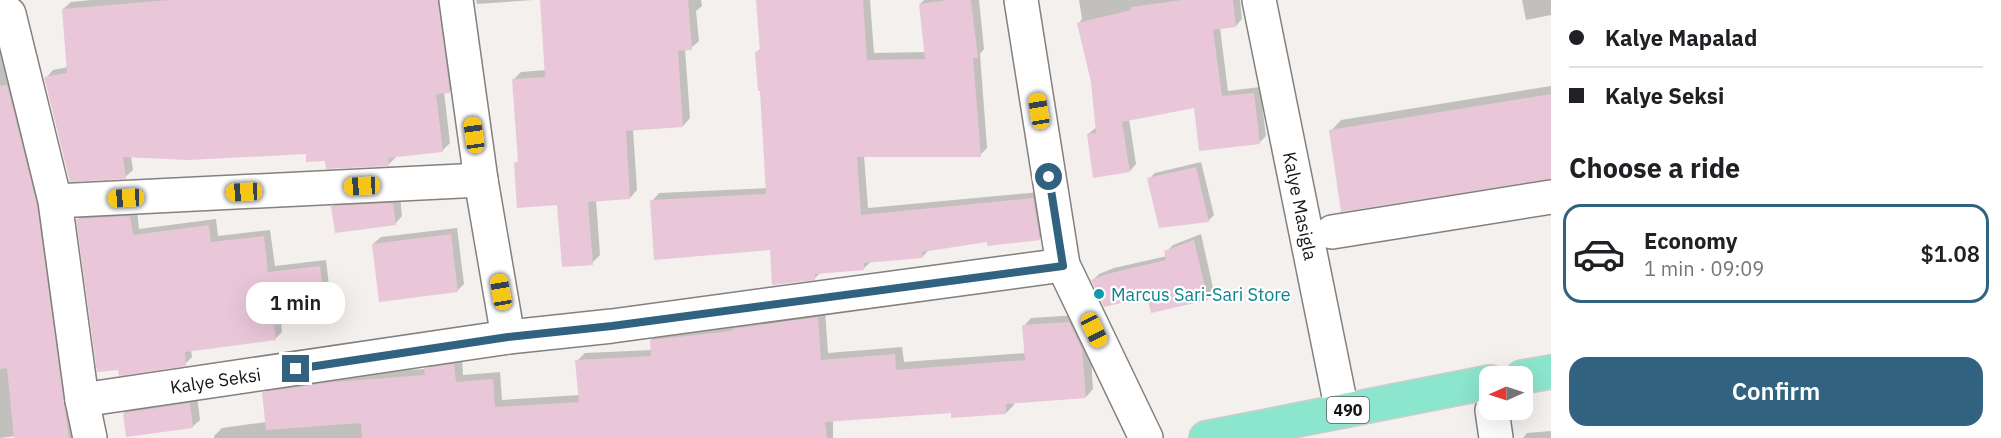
<!DOCTYPE html>
<meta charset="utf-8">
<style>
:root{--surface:#fff;--page:#f6f6f6;--text:#202124;--muted:#757577;--line:#e0e0e0;--accent:#316381}
body{margin:0;font-family:"IBM Plex Sans",sans-serif;background:var(--page);color:var(--text);height:100vh;display:flex;flex-direction:column;font-size:22px;white-space:nowrap}
*{box-sizing:border-box;margin:0}
p{font-size:20px;color:var(--muted)}
.icon{flex:none;width:33px;height:33px;fill:none;stroke:currentColor;stroke-width:2;stroke-linecap:round;stroke-linejoin:round}
.map{position:relative;flex:1;overflow:hidden}
.sheet{display:flex;flex-direction:column;background:var(--surface);width:450px}
.sheet>*{flex:none}
.hud{display:grid;align-content:center;height:132px;padding:0 18px;background:var(--surface)}
.needle{width:39px;rotate:267deg}
.buttons{position:absolute;left:1479px;top:366px;display:grid;gap:12px}
.buttons a{display:grid;place-items:center;width:54px;height:54px;border-radius:12px;background:var(--surface);box-shadow:0 6px 24px #0002;font-size:30px}
.end{position:absolute;width:27px;height:27px;margin:-14px;border:8px solid #316381;background:#fff;box-shadow:0 0 0 3px #fff}
.from{border-radius:50%}
.bubble{position:absolute;height:42px;border-radius:18px;background:var(--surface);box-shadow:0 6px 24px #0002;font-size:20px;font-weight:600;line-height:42px;text-align:center}
.car{position:absolute;width:18px;height:36px;margin:-18px -9px;border-radius:8px;box-shadow:0 0 4px 2px #0007;background:linear-gradient(#f5c518 24%,#345 0 40%,#f5c518 0 76%,#345 0 86%,#f5c518 0)}
.hud b{display:flex;align-items:center;gap:21px;height:57px;font-size:22px}
.hud b+b{border-top:2px solid var(--line)}
.hud i{width:15px;height:15px;background:var(--text)}
ul{padding:0;list-style:none}
li{display:flex;align-items:center;gap:18px;height:99px;margin:0 12px 9px;padding:0 6px;border:3px solid transparent;border-radius:18px}
li div{flex:1}
li b{display:block;font-size:22px}
li em{font-style:normal;font-weight:600}
li.active{border-color:var(--accent)}
li>.icon{width:54px;height:54px;stroke-width:1.5}
h2{padding:0 18px;font-size:27px;line-height:72px}
.primary-button{display:flex;gap:12px;margin-top:auto;padding:12px 18px}
.primary-button a{flex:1;height:69px;border-radius:18px;background:var(--accent);color:#fff;font-size:24px;font-weight:600;line-height:69px;text-align:center}
main{display:flex;flex:1;min-height:0}
.map>svg:first-child{display:block}
.shadow{fill:#0003}
.building{fill:#e9c7d8}
.lines{fill:none;stroke-linecap:round;stroke-linejoin:round}
.street-casing{stroke:#83807e;stroke-width:36}
.primary-casing{stroke:#ccc;stroke-width:36}
.street{stroke:#fff;stroke-width:33}
.primary{stroke:#8ce5cd;stroke-width:33}
.route{stroke:#316381;stroke-width:8}
.culture-dot{fill:#0f9aa8;stroke:#fff;stroke-width:2}
.labels{text-anchor:middle;dominant-baseline:central;stroke-width:4.5;stroke-linejoin:round;paint-order:stroke}
.shield{fill:#fff;stroke:#5d5c5b;stroke-width:1.5}
.shield-label{font-size:16px;font-weight:bold;fill:#171615}
.street-label{font-size:18px;fill:#171615;stroke:#fff}
.culture-label{font-size:18px;fill:#0d838f;stroke:#fff;text-anchor:start}
</style>
<main>
<div class="map">
<svg width="1551" height="438" viewBox="0 0 1551 438">
<rect width="100%" height="100%" fill="#f3f0ed"/>
<g class="shadow">
<path d="M91,0H445L457,84L449,91L444,92L450,143L443,150L397,156L389,164L327,159L307,153L131,156L133,170L125,177L46,78L53,70L68,67L63,9L71,2Z"/>
<path d="M476,0H533L477,4Z"/>
<path d="M542,0H701L702,6L696,11L699,41L691,48L685,49L690,118L683,126L633,129L637,190L630,198L596,200L600,255L592,263L558,203L516,163L519,160L513,80L521,72L546,70Z"/>
<path d="M758,0H870L874,53L926,52L920,4L924,0H979L984,49L980,54L987,148L980,155L864,156L868,208L1040,192L1047,232L1039,239L988,240L930,249L922,257L872,261L864,268L821,272L815,278L771,249L652,201L659,193L767,188L762,90L757,52L761,48Z"/>
<path d="M1079,0H1240L1242,19L1236,26L1220,28L1228,91L1260,87L1266,136L1260,142L1196,106L1129,119L1136,164L1130,171L1088,134L1097,127L1092,82L1078,24L1082,19Z"/>
<path d="M1522,0H1551V15L1526,20Z"/>
<path d="M0,23L43,197L77,438H16V436L0,438Z"/>
<path d="M1551,86V178L1331,131L1341,120Z"/>
<path d="M1201,162L1214,215L1208,221L1149,179L1155,173Z"/>
<path d="M400,196L402,216L395,224L333,207L340,199Z"/>
<path d="M137,210L139,229L216,219L218,236L270,230L275,266L326,260L332,311L325,317L281,322L282,332L275,339L191,350L192,357L185,364L78,219L85,212Z"/>
<path d="M457,228L464,284L457,291L373,244L381,237Z"/>
<path d="M1201,234L1214,292L1207,299L1148,295L1093,280L1099,274L1114,268L1167,256L1166,252L1173,245Z"/>
<path d="M825,310L828,353L902,347L904,362L1026,353L1024,326L1031,318L1077,315L1090,341L1093,389L1086,397L1013,402L1014,405L1006,413L952,411L833,420V438H214V436L222,428L266,422L264,393L272,385L343,374L426,369L434,361L462,357L463,375L500,372L502,400L580,395L577,361L585,353L652,350L651,340L659,333Z"/>
<path d="M197,396L200,420L192,427L124,413L132,406Z"/>
<path d="M1551,431V438H1523L1527,433Z"/>
</g>
<g class="building">
<path d="M169,0H438L450,93L436,94L443,152L388,158L389,166L326,169L325,161L306,162V154L188,160L123,157L126,179L70,182L44,77L67,73L62,9Z"/>
<path d="M540,0H688L692,50L678,51L683,127L626,131L630,199L588,202L593,265L562,267L557,205L517,208L514,163L518,162L512,79L545,77Z"/>
<path d="M756,0H863L867,60L925,59L919,4L948,0H971L978,58H973L981,157H857L861,215L1033,198L1040,240L987,246V242L922,252L923,258L864,263V270L815,274V280L772,285L770,250L654,260L650,200L766,194L760,91H758L755,52L760,51Z"/>
<path d="M1182,0H1233L1236,27L1213,30L1222,96L1254,93L1260,144L1199,151L1194,108L1122,122L1130,172L1093,178L1087,134L1096,133L1091,82L1077,23L1131,10V7Z"/>
<path d="M7,85L37,205L69,438H14L7,368L0,369V86Z"/>
<path d="M1551,94V179L1341,212L1329,130Z"/>
<path d="M1196,167L1209,222L1159,228L1147,178Z"/>
<path d="M393,203L396,225L335,233L331,206Z"/>
<path d="M130,216L133,235L209,225L211,242L264,236L268,272L320,266L326,319L274,325L276,340L185,352L186,366L119,376L118,370L97,372L76,219Z"/>
<path d="M451,234L458,292L379,302L372,244Z"/>
<path d="M1194,240L1208,300L1151,313L1147,297L1104,307L1091,280L1107,274L1166,260L1164,251Z"/>
<path d="M818,317L821,360L895,354L896,370L1025,360L1022,325L1069,322L1082,349L1086,398L1006,404V414L951,418V413L825,422L827,438H362L361,423L266,430L262,392L334,382L425,375L424,368L454,364L456,382L493,379L495,407L579,402L575,360L651,356L650,340L732,331V329Z"/>
<path d="M190,403L193,428L126,437L123,413Z"/>
</g>
<g class="lines">
<g class="street-casing">
<g id="street">
<path d="M456,0L481,180L508,337"/>
<path d="M1021,0L1063,265L1146,438"/>
<path id="s1" d="M1259,0L1342,411"/>
<path d="M9,14L55,201L82,400L90,438"/>
<path d="M55,201L481,180"/>
<path d="M1332,232L1551,197"/>
<path id="s2" d="M82,400L508,337L612,326L1063,265"/>
<path d="M1492,410L1496,438"/>
</g>
</g>
<g class="primary-casing">
<g id="primary">
<path d="M1522,377L1551,372"/>
<path d="M1206,438L1490,382"/>
</g>
</g>
<use href="#street" class="street"/>
<use href="#primary" class="primary"/>
</g>
<g class="lines">
<path class="route" d="M296,369L508,337L612,326L1063,266L1049,177"/>
</g>
<circle class="culture-dot" cx="1099" cy="294" r="6"/>
<g class="labels">
<rect class="shield" x="1327" y="397" width="42" height="26" rx="4.5"/>
<g class="shield-label">
<text x="1348" y="410">490</text>
</g>
<g class="street-label">
<text stroke="none"><textPath href="#s1" startOffset="210">Kalye Masigla</textPath></text>
<text stroke="none"><textPath href="#s2" startOffset="135">Kalye Seksi</textPath></text>
</g>
<g class="culture-label">
<text x="1111" y="294">Marcus Sari-Sari Store</text>
</g>
</g>
</svg>
<div class="buttons">
<a><svg class="needle" viewBox="-14 -14 28 28"><path d="M0-13l5 13h-10z" fill="#e53935"/><path d="M0 13l5-13h-10z" fill="#757577"/></svg></a>
</div>
<i class="end from" style="left:1049px;top:177px"></i>
<i class="end" style="left:296px;top:369px"></i>
<div class="bubble" style="left:246px;top:282px;width:99px">1 min</div>
<i class="car" style="left:1039px;top:111px;rotate:351deg"></i>
<i class="car" style="left:474px;top:135px;rotate:352deg"></i>
<i class="car" style="left:362px;top:186px;rotate:267deg"></i>
<i class="car" style="left:244px;top:192px;rotate:267deg"></i>
<i class="car" style="left:126px;top:198px;rotate:267deg"></i>
<i class="car" style="left:501px;top:292px;rotate:350deg"></i>
<i class="car" style="left:1094px;top:330px;rotate:154deg"></i>
</div>
<section class="sheet">
<div class="hud">
<b><i class="from"></i>Kalye Mapalad</b>
<b><i></i>Kalye Seksi</b>
</div>
<h2>Choose a ride</h2>
<ul>
<li class="active"><svg class="icon" aria-label="car" viewBox="0 0 24 24"><path d="M5 17H2v-5l4-1 3-4h7l3 4 3 1v5h-3M9 17h6M6 11h13"/><circle cx="7" cy="17" r="2"/><circle cx="17" cy="17" r="2"/></svg><div><b>Economy</b><p>1 min · 09:09</p></div><em>$1.08</em></li>
</ul>
<div class="primary-button"><a>Confirm</a></div>
</section>
</main>
